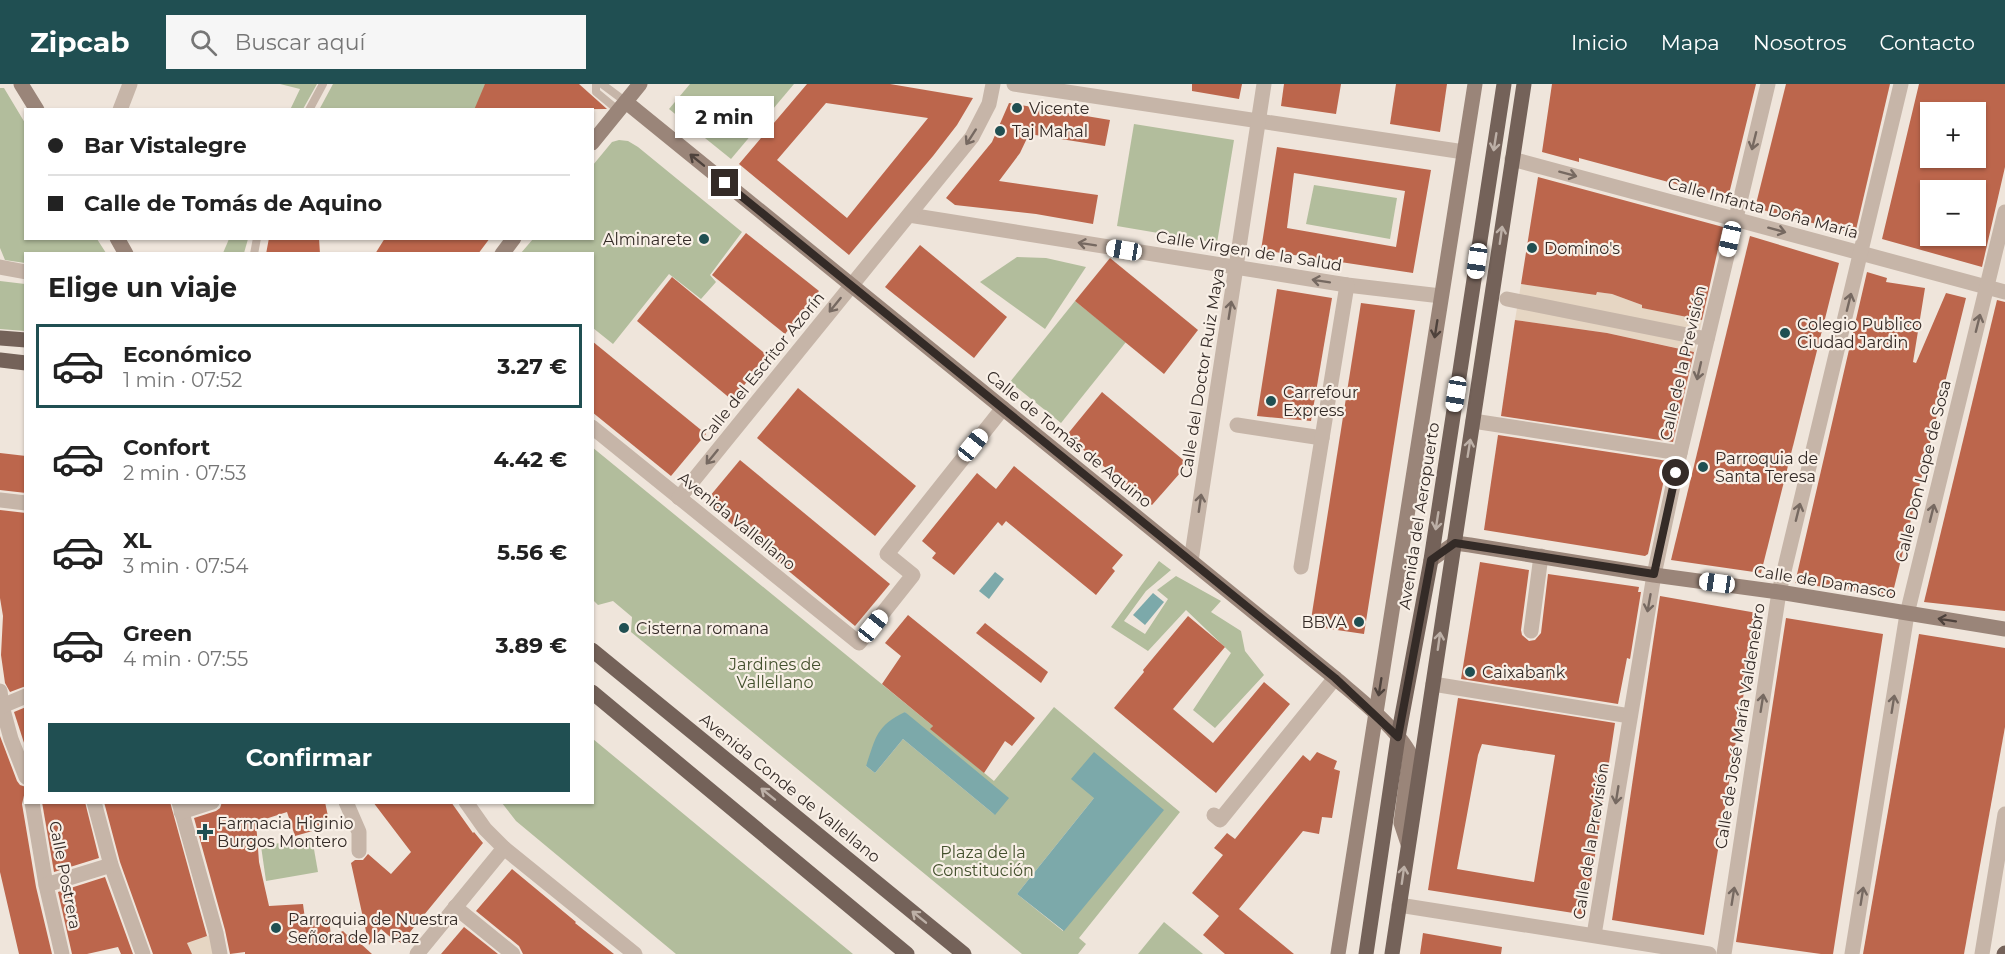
<!DOCTYPE html>
<html lang="es">
<meta charset="utf-8">
<style>
:root{--surface:#fff;--page:#f6f6f6;--text:#222;--muted:#767676;--line:#e0e0e0;--accent:#204f52}
body{margin:0;font-family:Montserrat,sans-serif;background:var(--page);color:var(--text);height:100vh;display:flex;flex-direction:column;font-size:22px;white-space:nowrap}
*{box-sizing:border-box;margin:0}
p{font-size:20px;color:var(--muted)}
.icon{flex:none;width:33px;height:33px;fill:none;stroke:currentColor;stroke-width:2;stroke-linecap:round;stroke-linejoin:round}
.map{position:relative;flex:1;overflow:hidden}
.side{position:absolute;left:24px;top:168px;width:570px;height:552px;display:flex;flex-direction:column;background:var(--surface);border-radius:0px;box-shadow:0 2px 4px #0004}
.side>*{flex:none}
.banner{position:absolute;left:24px;top:24px;width:570px;height:132px;border-radius:0px;box-shadow:0 2px 4px #0004;display:grid;align-content:center;height:132px;padding:0 24px;background:var(--surface)}
.fabs{position:absolute;left:1920px;top:18px;display:grid;gap:12px}
.fabs a{display:grid;place-items:center;width:66px;height:66px;border-radius:0px;background:var(--surface);box-shadow:0 2px 4px #0004;font-size:30px}
.end{position:absolute;width:27px;height:27px;margin:-14px;border:8px solid #342b27;background:#fff;box-shadow:0 0 0 3px #fff}
.from{border-radius:50%}
.bubble{position:absolute;height:42px;border-radius:0px;background:var(--surface);box-shadow:0 2px 4px #0004;font-size:20px;font-weight:700;line-height:42px;text-align:center}
.car{position:absolute;width:18px;height:36px;margin:-18px -9px;border-radius:8px;box-shadow:0 0 4px 2px #0007;background:linear-gradient(#fff 24%,#345 0 40%,#fff 0 76%,#345 0 86%,#fff 0)}
.banner b{display:flex;align-items:center;gap:21px;height:57px;font-size:22px}
.banner b+b{border-top:2px solid var(--line)}
.banner i{width:15px;height:15px;background:var(--text)}
ul{padding:0;list-style:none}
li{display:flex;align-items:center;gap:18px;height:84px;margin:0 12px 9px;padding:0 12px;border:3px solid transparent;border-radius:0px}
li div{flex:1}
li b{display:block;font-size:22px}
li em{font-style:normal;font-weight:700}
li.current{border-color:var(--accent)}
li>.icon{width:54px;height:54px;stroke-width:1.5}
h2{padding:0 24px;font-size:27px;line-height:72px}
.action{display:flex;gap:12px;margin-top:auto;padding:12px 24px}
.action a{flex:1;height:69px;border-radius:0px;background:var(--accent);color:#fff;font-size:24px;font-weight:700;line-height:69px;text-align:center}
header{display:flex;align-items:center;gap:36px;box-sizing:border-box;height:84px;padding:0 30px;background:var(--accent);color:#fff}
header strong{font-size:28px}
nav{display:flex;gap:33px;margin-inline-start:auto;font-size:21px}
.search{width:420px;height:54px;background:var(--page);display:flex;align-items:center;gap:15px;box-sizing:border-box;padding:0 21px;border-radius:0px;color:var(--muted);font-size:22px}
.map>svg:first-child{display:block}
.green{fill:#b2bd9c;fill-rule:evenodd}
.plaza{fill:#e6d6c3}
.water{fill:#7ca9aa}
.building{fill:#bc664c;fill-rule:evenodd}
.lines{fill:none;stroke-linecap:round;stroke-linejoin:round}
.lane{stroke:#c6b5a8;stroke-width:8}
.street{stroke:#c6b5a8;stroke-width:15}
.secondary{stroke:#9a8579;stroke-width:15}
.primary{stroke:#746259;stroke-width:15}
.oneway{stroke:#766961}
.oneway2{stroke:#bdb0a7}
.oneway3{stroke:#4e423c}
.route{stroke:#342b27;stroke-width:8}
.poi-dot{fill:#204f52;stroke:#f8efe6;stroke-width:2}
.labels{text-anchor:middle;dominant-baseline:central;stroke-width:4.5;stroke-linejoin:round;paint-order:stroke}
.poi-label{font-size:16px;fill:#342b27;stroke:#f8efe6;text-anchor:start}
.street-label{font-size:16px;fill:#342b27;stroke:#f8efe6}
.park-label{font-size:16px;fill:#43502d;stroke:#f8efe6}
</style>
<header>
<strong>Zipcab</strong>
<div class="search"><svg class="icon" aria-label="search" viewBox="0 0 24 24"><circle cx="10" cy="10" r="6"/><path d="M15 15l6 6"/></svg>Buscar aquí</div>
<nav><a>Inicio</a><a>Mapa</a><a>Nosotros</a><a>Contacto</a></nav>
</header>
<div class="map">
<svg width="2005" height="870" viewBox="0 0 2005 870">
<rect width="100%" height="100%" fill="#efe5db"/>
<g class="green">
<path d="M280,0H317L303,25L290,26L300,5Z"/>
<path d="M333,0H502L484,25L319,26Z"/>
<path d="M690,0H794L731,75L669,25Z"/>
<path d="M0,4H4L25,39L26,154L97,155L106,169L26,170L25,179L5,176L0,164Z"/>
<path d="M1134,40L1234,56L1217,159L1117,142Z"/>
<path d="M619,56L628,57L638,63L742,148L710,191L716,198L701,215L669,190L613,260L593,244L592,170L521,169L533,155L592,154L593,81L612,58Z"/>
<path d="M1314,101L1397,114L1390,155L1306,140Z"/>
<path d="M229,155H248L244,169H223Z"/>
<path d="M1017,173L1046,174L1086,183L1045,245L980,198Z"/>
<path d="M0,197L25,200V247L0,245Z"/>
<path d="M1075,217L1126,258L1061,339L1010,298Z"/>
<path d="M592,363L933,642L931,645L994,697L1054,623L1180,728L1079,854L1086,860L1078,870H1022L631,548L632,533L613,517L598,521L593,516ZM905,628L995,731L903,655L875,689L866,682ZM1094,714L1063,847L1017,810Z"/>
<path d="M1159,477L1171,486L1146,507L1124,537L1145,550L1168,515L1157,506L1176,492L1221,517L1211,528L1241,547L1245,567L1264,591L1215,644L1193,626L1231,569L1186,526L1148,567L1111,543Z"/>
<path d="M593,655L853,870H676L516,737L502,719L592,718Z"/>
<path d="M312,754L318,788L266,797L261,762Z"/>
<path d="M1164,838L1203,870H1138Z"/>
</g>
<g class="plaza">
<path d="M1521,200L1596,210L1597,208L1612,210L1642,221L1643,224L1702,236L1695,268L1607,249L1515,236Z"/>
<path d="M216,849L220,870H191L187,859Z"/>
</g>
<g class="water">
<path d="M995,488L1004,495L989,515L979,507Z"/>
<path d="M1153,509L1164,518L1145,541L1133,531Z"/>
<path d="M905,628L1009,714L995,731L903,655L875,689L866,682C876,653 876,642 905,628Z"/>
<path d="M1094,668L1164,726L1064,847L1017,810L1094,714L1071,695Z"/>
</g>
<g class="building">
<path d="M485,0H579L607,25L474,26Z"/>
<path d="M807,0H890L973,14L957,41L933,72L849,171L739,80ZM826,19L928,34L847,134L777,76Z"/>
<path d="M1192,0H1242L1239,15L1192,7Z"/>
<path d="M1284,0H1341L1336,30L1281,22Z"/>
<path d="M1396,0H1447L1440,48L1390,40Z"/>
<path d="M1552,0H1756L1728,114L1579,74V78L1542,68Z"/>
<path d="M1786,0H1890L1855,150L1755,124Z"/>
<path d="M1919,0H2005V83L1982,183L1882,155ZM1930,28H1976V74H1930ZM1930,106H1976V152H1930V148L1928,147L1930,138L1926,137L1930,122Z"/>
<path d="M1009,19L1110,36L1105,62L1029,50L1020,69L999,97L1098,111L1093,140L1036,130L955,121L946,114L992,58Z"/>
<path d="M1277,63L1431,86L1413,189L1261,166ZM1294,89L1405,107L1396,163L1287,144Z"/>
<path d="M1538,93L1723,143L1702,236L1642,224V221L1612,210L1597,208L1596,211L1521,200Z"/>
<path d="M746,149L819,207L785,250L712,191Z"/>
<path d="M1750,152L1839,179L1761,489L1671,476Z"/>
<path d="M269,154H319L320,170H266Z"/>
<path d="M385,154H490L478,170H375Z"/>
<path d="M920,161L1007,233L974,274L885,203Z"/>
<path d="M1110,174L1198,246L1164,290L1075,217Z"/>
<path d="M1867,188L1887,194L1886,198L1925,204L1913,278L1916,279L1946,209L1966,214L1892,512L1795,499Z"/>
<path d="M672,193L768,272L732,316L637,237Z"/>
<path d="M1277,205L1332,214L1311,337L1257,332Z"/>
<path d="M1997,216L2005,218V527L1924,518Z"/>
<path d="M1361,219L1415,226L1364,550L1310,542Z"/>
<path d="M1515,236L1607,249L1694,268L1673,358L1501,332Z"/>
<path d="M592,257L706,350L671,392L592,328Z"/>
<path d="M798,304L916,402L875,452L757,354Z"/>
<path d="M1102,308L1188,380L1152,421L1066,352Z"/>
<path d="M1498,351L1668,377L1648,470L1645,472L1484,446Z"/>
<path d="M0,369L26,372V409L0,406Z"/>
<path d="M740,376L890,500L855,542L705,418Z"/>
<path d="M1014,382L1123,471L1112,484L1115,487L1096,511L1006,437L1002,442L998,438L954,491L932,474L936,469L922,457L977,389L996,405Z"/>
<path d="M0,426L26,429V602L10,608L5,599L1,571L3,532L0,514Z"/>
<path d="M1480,478L1529,486L1521,546L1522,551L1529,557L1535,556L1541,549L1548,490L1639,503L1638,508H1641L1630,575L1627,574L1618,620L1461,595Z"/>
<path d="M1660,512L1757,529L1704,851L1612,836Z"/>
<path d="M908,531L1035,634L1012,662L1005,657L984,689L930,645L933,642L882,600L901,572L885,559Z"/>
<path d="M1188,532L1225,563L1173,625L1213,659L1264,598L1290,620L1216,709L1114,624L1144,588L1143,586Z"/>
<path d="M1786,534L1883,550L1833,870H1821L1736,858Z"/>
<path d="M985,539L1048,588L1041,599L976,549Z"/>
<path d="M1919,550L2005,564V643L1964,870H1863Z"/>
<path d="M1458,614L1615,639L1586,831L1428,806ZM1482,660L1555,671L1534,798L1457,785L1478,671Z"/>
<path d="M26,623V665L14,628Z"/>
<path d="M0,652L17,697L20,701L26,703L22,720L36,803L52,870H19L0,788Z"/>
<path d="M1317,668L1337,677L1334,685L1340,687L1332,734L1322,733L1319,750L1303,747L1239,825L1294,870H1225L1203,851L1219,832L1192,809L1223,771L1214,764L1227,749L1235,755L1303,671L1310,677Z"/>
<path d="M42,718H85L99,774L54,788Z"/>
<path d="M104,718H170L207,852L187,859L192,870H153L120,778Z"/>
<path d="M222,718H325L330,742L295,752L287,728L256,738L259,778L269,822L303,820L305,835H329L331,852L343,847L347,851L349,849L372,870H245V868L230,870L225,846L194,734L216,727L220,724Z"/>
<path d="M373,718H451L473,749L474,748L483,759L401,859L396,856L395,857L381,845L369,861L351,779L355,776H363L368,770L391,790L411,768Z"/>
<path d="M512,785L576,838L575,839L614,870H523L519,862L476,827Z"/>
<path d="M105,793L133,870H121L118,863L87,870H72L58,808Z"/>
<path d="M464,843L498,870H441Z"/>
<path d="M1423,849L1502,863L1501,870H1420Z"/>
</g>
<g class="lines">
<g class="lane">
<path d="M596,0V8L619,27"/>
<path d="M602,0L626,18"/>
<path d="M309,26L323,0"/>
<path d="M254,170L257,154"/>
</g>
<g class="street">
<path d="M1014,0L1464,68"/>
<path d="M120,26L130,0"/>
<path d="M1512,75L2005,208"/>
<path d="M909,131L1347,201L1441,212"/>
<path d="M0,183L26,188"/>
<path d="M1507,215L1707,255"/>
<path d="M1473,337L1680,369"/>
<path d="M1237,341L1322,354"/>
<path d="M592,343L859,559L913,491L887,470L1003,324"/>
<path d="M679,414L972,53L989,20L993,0"/>
<path d="M0,416L26,419"/>
<path d="M1191,477L1264,0"/>
<path d="M1301,483L1347,201"/>
<path d="M1531,547L1541,472"/>
<path d="M1433,600L1630,632"/>
<path d="M0,607L2,622L11,655L26,693"/>
<path d="M2,622L26,612"/>
<path d="M32,718L46,801L62,870"/>
<path d="M94,718L111,781L143,870"/>
<path d="M179,718L216,849L220,870"/>
<path d="M346,718L359,748V767"/>
<path d="M466,718L485,745L504,764L635,870"/>
<path d="M181,728L212,718"/>
<path d="M1214,731L1220,736L1335,594"/>
<path d="M46,801L111,781"/>
<path d="M1399,821L1709,870"/>
<path d="M455,823L513,870"/>
<path d="M1594,851L1654,491L1680,369L1768,0"/>
<path d="M417,870L504,764"/>
<path d="M1724,870L1779,508L1901,0"/>
<path d="M1852,870L1907,530L2005,128"/>
<path d="M1982,870L2005,730"/>
</g>
<g class="secondary">
<path d="M21,0L37,26"/>
<path d="M626,18L1335,594C1357,613 1397,644 1410,670L1401,739L1408,760"/>
<path d="M592,59L640,0"/>
<path d="M117,154L126,170"/>
<path d="M502,170L514,154"/>
<path d="M1431,476L1455,459L1470,461L1654,491L1779,508L2005,545"/>
<path d="M1338,870L1475,0"/>
</g>
<g class="primary">
<path d="M0,254L26,256"/>
<path d="M0,276L26,279"/>
<path d="M592,566L964,870"/>
<path d="M592,608L907,870"/>
<path d="M1366,870L1398,653L1431,476L1504,0"/>
<path d="M1392,870L1524,0"/>
<path d="M2004,870L2005,869"/>
</g>
</g>
<defs><path id="oneway-shaft" d="M-6 0H5M1.5-3L5.5 0L1.5 3" fill="none" stroke-width="1.6" stroke-linecap="round" stroke-linejoin="round" transform="scale(1.5)"/></defs>
<g class="oneway">
<use href="#oneway-shaft" transform="translate(971 53) rotate(123)"/>
<use href="#oneway-shaft" transform="translate(1754 57) rotate(104)"/>
<use href="#oneway-shaft" transform="translate(1568 90) rotate(15)"/>
<use href="#oneway-shaft" transform="translate(1777 146) rotate(15)"/>
<use href="#oneway-shaft" transform="translate(1087 160) rotate(-171)"/>
<use href="#oneway-shaft" transform="translate(1321 197) rotate(-171)"/>
<use href="#oneway-shaft" transform="translate(1849 218) rotate(-76)"/>
<use href="#oneway-shaft" transform="translate(835 221) rotate(129)"/>
<use href="#oneway-shaft" transform="translate(1230 226) rotate(-81)"/>
<use href="#oneway-shaft" transform="translate(1978 239) rotate(-76)"/>
<use href="#oneway-shaft" transform="translate(1699 287) rotate(103)"/>
<use href="#oneway-shaft" transform="translate(712 373) rotate(129)"/>
<use href="#oneway-shaft" transform="translate(1200 419) rotate(-82)"/>
<use href="#oneway-shaft" transform="translate(1798 428) rotate(-76)"/>
<use href="#oneway-shaft" transform="translate(1932 429) rotate(-76)"/>
<use href="#oneway-shaft" transform="translate(1649 519) rotate(100)"/>
<use href="#oneway-shaft" transform="translate(1762 619) rotate(-81)"/>
<use href="#oneway-shaft" transform="translate(1893 620) rotate(-81)"/>
<use href="#oneway-shaft" transform="translate(1617 711) rotate(99)"/>
<use href="#oneway-shaft" transform="translate(1733 812) rotate(-81)"/>
<use href="#oneway-shaft" transform="translate(1862 812) rotate(-81)"/>
</g>
<g class="oneway2">
<use href="#oneway-shaft" transform="translate(1495 58) rotate(99)"/>
<use href="#oneway-shaft" transform="translate(1501 151) rotate(-82)"/>
<use href="#oneway-shaft" transform="translate(1469 364) rotate(-81)"/>
<use href="#oneway-shaft" transform="translate(1437 437) rotate(99)"/>
<use href="#oneway-shaft" transform="translate(1439 557) rotate(-82)"/>
<use href="#oneway-shaft" transform="translate(768 710) rotate(-141)"/>
<use href="#oneway-shaft" transform="translate(1403 791) rotate(-82)"/>
<use href="#oneway-shaft" transform="translate(919 833) rotate(-141)"/>
</g>
<g class="oneway3">
<use href="#oneway-shaft" transform="translate(697 76) rotate(-141)"/>
<use href="#oneway-shaft" transform="translate(1436 245) rotate(99)"/>
<use href="#oneway-shaft" transform="translate(1947 536) rotate(-171)"/>
<use href="#oneway-shaft" transform="translate(1380 603) rotate(99)"/>
</g>
<g class="lines">
<path class="route" d="M725,99L1335,594L1398,653L1431,476L1455,459L1654,490L1676,389"/>
</g>
<g class="poi-dot">
<circle cx="1017" cy="24" r="6"/>
<circle cx="1000" cy="47" r="6"/>
<circle cx="704" cy="155" r="6"/>
<circle cx="1532" cy="164" r="6"/>
<circle cx="1785" cy="249" r="6"/>
<circle cx="1271" cy="317" r="6"/>
<circle cx="1703" cy="383" r="6"/>
<circle cx="1359" cy="538" r="6"/>
<circle cx="624" cy="544" r="6"/>
<circle cx="1470" cy="588" r="6"/>
<path d="M202 739h6v6h6v6h-6v6h-6v-6h-6v-6h6z"/>
<circle cx="276" cy="844" r="6"/>
</g>
<g class="labels">
<g class="poi-label">
<text x="1029" y="24">Vicente</text>
<text x="1012" y="47">Taj Mahal</text>
<text x="692" y="155" text-anchor="end">Alminarete</text>
<text x="1544" y="164">Domino's</text>
<text x="1797" y="240">Colegio Publico<tspan x="1797" dy="18">Ciudad Jardin</tspan></text>
<text x="1283" y="308">Carrefour<tspan x="1283" dy="18">Express</tspan></text>
<text x="1715" y="374">Parroquia de<tspan x="1715" dy="18">Santa Teresa</tspan></text>
<text x="1347" y="538" text-anchor="end">BBVA</text>
<text x="636" y="544">Cisterna romana</text>
<text x="1482" y="588">Caixabank</text>
<text x="217" y="739">Farmacia Higinio<tspan x="217" dy="18">Burgos Montero</tspan></text>
<text x="288" y="835">Parroquia de Nuestra<tspan x="288" dy="18">Señora de la Paz</tspan></text>
</g>
<g class="street-label">
<text transform="translate(1763 124) rotate(15)">Calle Infanta Doña María</text>
<text transform="translate(1249 167) rotate(9)">Calle Virgen de la Salud</text>
<text transform="translate(1683 279) rotate(-77)">Calle de la Previsión</text>
<text transform="translate(762 283) rotate(-51)">Calle del Escritor Azorín</text>
<text transform="translate(1202 289) rotate(-81)">Calle del Doctor Ruiz Maya</text>
<text transform="translate(1069 355) rotate(39)">Calle de Tomás de Aquino</text>
<text transform="translate(1923 387) rotate(-76)">Calle Don Lope de Sosa</text>
<text transform="translate(1419 432) rotate(-81)">Avenida del Aeropuerto</text>
<text transform="translate(737 437) rotate(39)">Avenida Vallellano</text>
<text transform="translate(1825 498) rotate(9)">Calle de Damasco</text>
<text transform="translate(1740 642) rotate(-81)">Calle de José María Valdenebro</text>
<text transform="translate(790 704) rotate(39)">Avenida Conde de Vallellano</text>
<text transform="translate(1591 757) rotate(-81)">Calle de la Previsión</text>
<text transform="translate(65 791) rotate(79)">Calle Postrera</text>
</g>
<g class="park-label">
<text x="775" y="580">Jardines de<tspan x="775" dy="18">Vallellano</tspan></text>
<text x="983" y="768">Plaza de la<tspan x="983" dy="18">Constitución</tspan></text>
</g>
</g>
</svg>
<div class="fabs">
<a>+</a>
<a>−</a>
</div>
<i class="end from" style="left:1676px;top:389px"></i>
<i class="end" style="left:725px;top:99px"></i>
<div class="bubble" style="left:675px;top:12px;width:99px">2 min</div>
<i class="car" style="left:1730px;top:155px;rotate:193deg"></i>
<i class="car" style="left:1124px;top:166px;rotate:279deg"></i>
<i class="car" style="left:1477px;top:177px;rotate:188deg"></i>
<i class="car" style="left:1456px;top:310px;rotate:189deg"></i>
<i class="car" style="left:973px;top:361px;rotate:39deg"></i>
<i class="car" style="left:1717px;top:499px;rotate:278deg"></i>
<i class="car" style="left:873px;top:542px;rotate:39deg"></i>
<div class="banner">
<b><i class="from"></i>Bar Vistalegre</b>
<b><i></i>Calle de Tomás de Aquino</b>
</div>
<section class="side">
<h2>Elige un viaje</h2>
<ul>
<li class="current"><svg class="icon" aria-label="car" viewBox="0 0 24 24"><path d="M5 17H2v-5l4-1 3-4h7l3 4 3 1v5h-3M9 17h6M6 11h13"/><circle cx="7" cy="17" r="2"/><circle cx="17" cy="17" r="2"/></svg><div><b>Económico</b><p>1 min · 07:52</p></div><em>3.27 €</em></li>
<li><svg class="icon" aria-label="car" viewBox="0 0 24 24"><path d="M5 17H2v-5l4-1 3-4h7l3 4 3 1v5h-3M9 17h6M6 11h13"/><circle cx="7" cy="17" r="2"/><circle cx="17" cy="17" r="2"/></svg><div><b>Confort</b><p>2 min · 07:53</p></div><em>4.42 €</em></li>
<li><svg class="icon" aria-label="car" viewBox="0 0 24 24"><path d="M5 17H2v-5l4-1 3-4h7l3 4 3 1v5h-3M9 17h6M6 11h13"/><circle cx="7" cy="17" r="2"/><circle cx="17" cy="17" r="2"/></svg><div><b>XL</b><p>3 min · 07:54</p></div><em>5.56 €</em></li>
<li><svg class="icon" aria-label="car" viewBox="0 0 24 24"><path d="M5 17H2v-5l4-1 3-4h7l3 4 3 1v5h-3M9 17h6M6 11h13"/><circle cx="7" cy="17" r="2"/><circle cx="17" cy="17" r="2"/></svg><div><b>Green</b><p>4 min · 07:55</p></div><em>3.89 €</em></li>
</ul>
<div class="action"><a>Confirmar</a></div>
</section>
</div>
